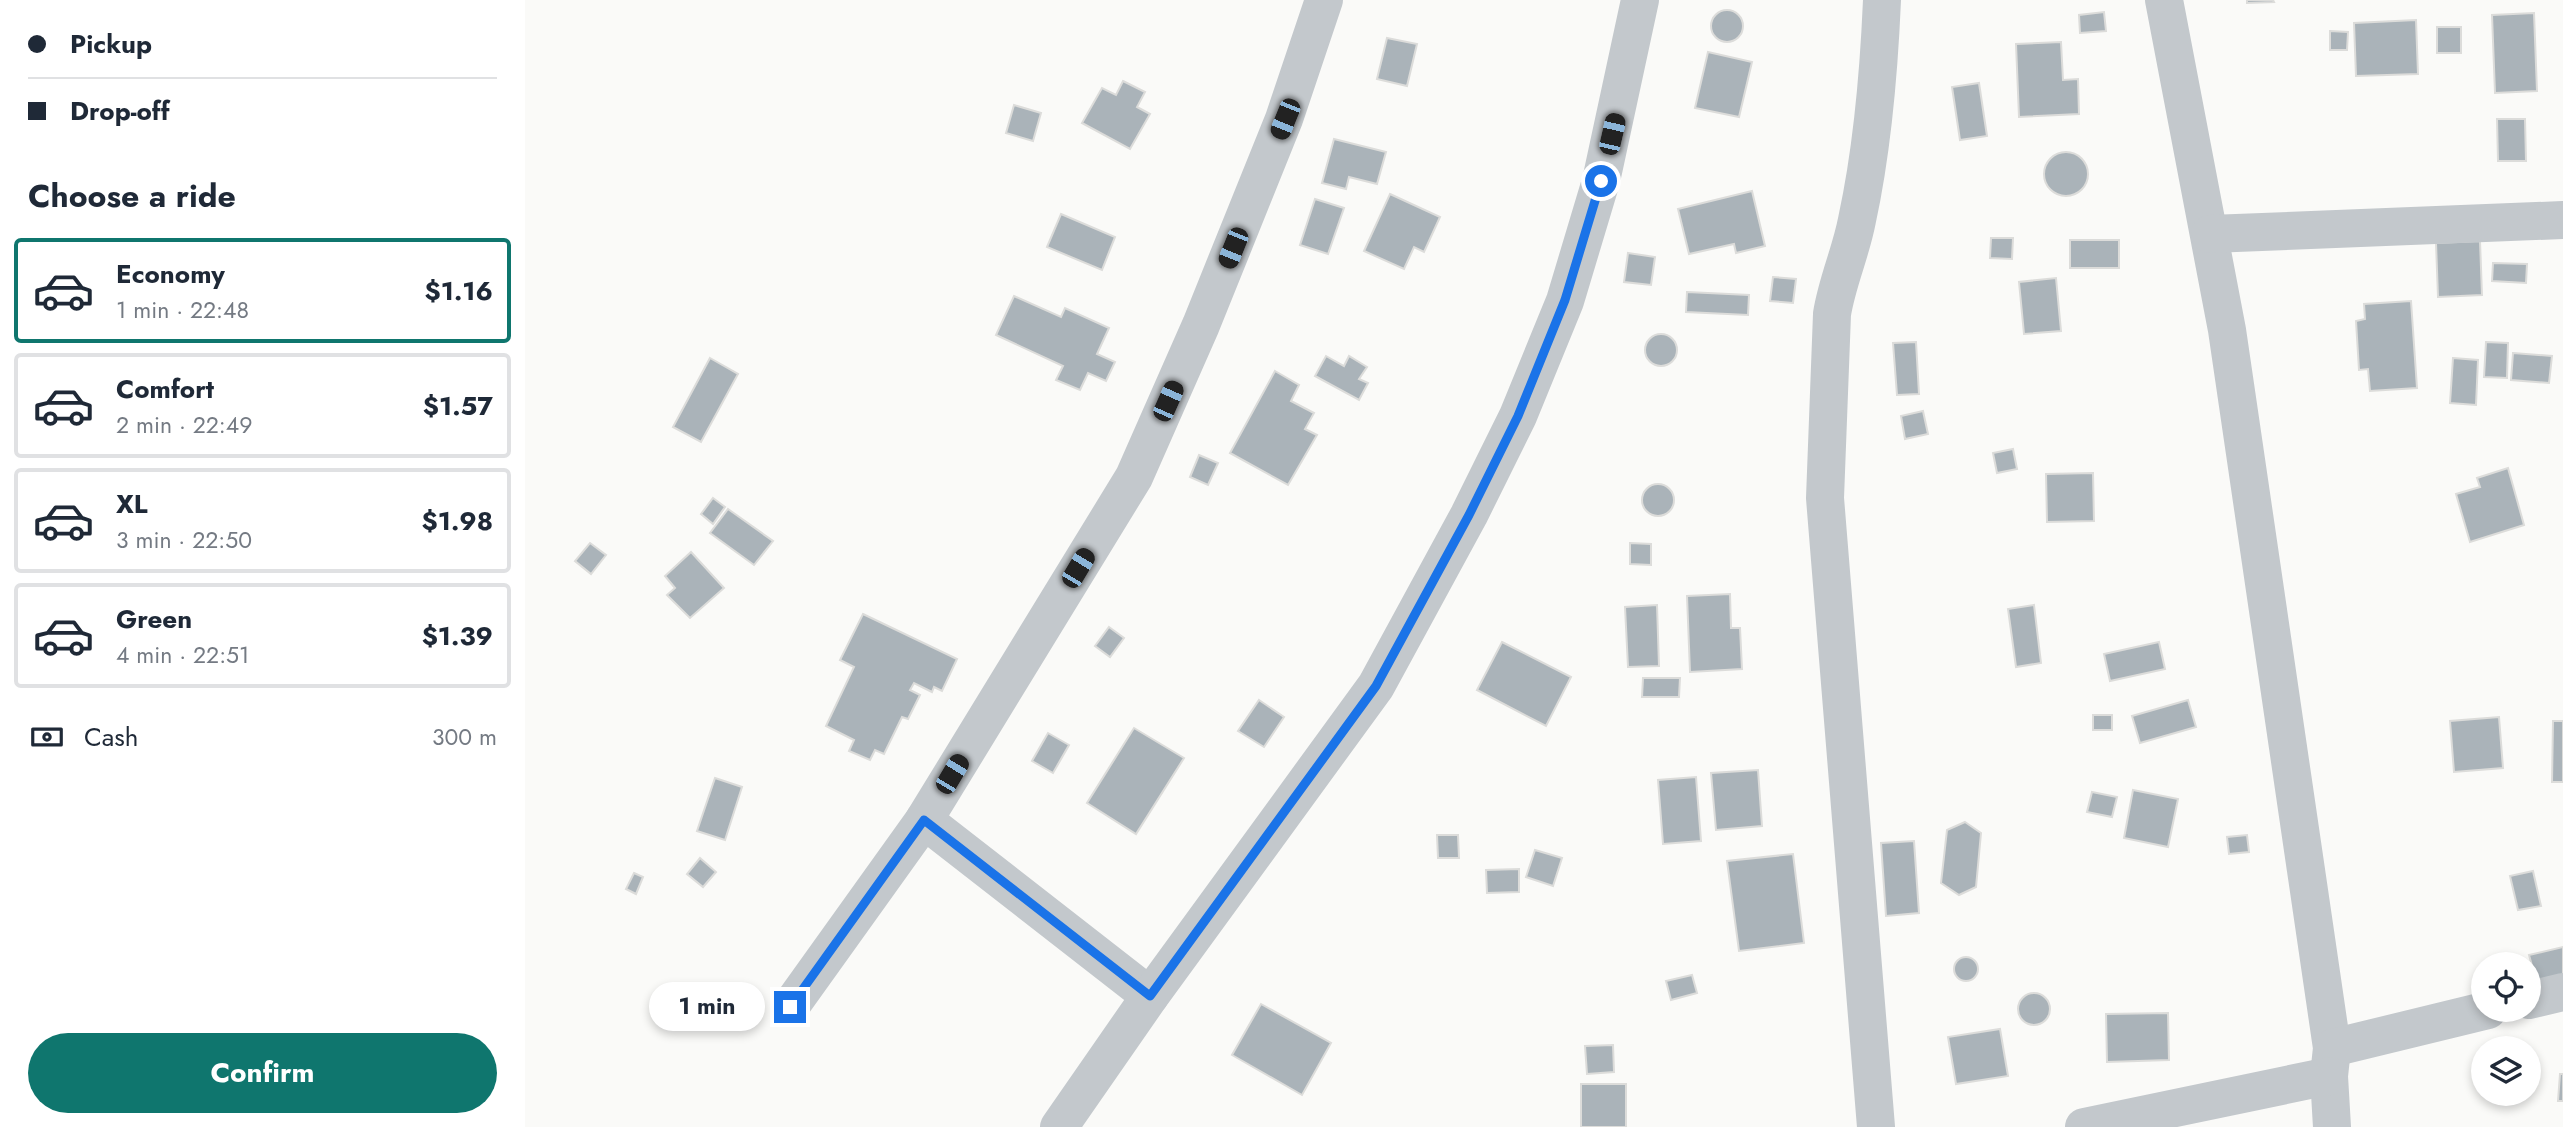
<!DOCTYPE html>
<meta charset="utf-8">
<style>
:root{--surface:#fff;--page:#f6f6f7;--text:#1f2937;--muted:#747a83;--line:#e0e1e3;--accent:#0f766e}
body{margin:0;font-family:Jost,sans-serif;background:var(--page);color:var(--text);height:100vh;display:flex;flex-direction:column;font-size:26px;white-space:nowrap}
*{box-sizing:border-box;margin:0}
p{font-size:23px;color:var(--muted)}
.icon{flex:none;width:38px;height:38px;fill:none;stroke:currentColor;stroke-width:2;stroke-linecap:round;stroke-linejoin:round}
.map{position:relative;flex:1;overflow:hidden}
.panel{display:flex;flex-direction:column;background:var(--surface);width:525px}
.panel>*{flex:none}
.hud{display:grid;align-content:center;height:154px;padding:0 28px;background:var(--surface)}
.tools{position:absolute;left:1946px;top:952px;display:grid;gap:14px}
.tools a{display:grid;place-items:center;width:70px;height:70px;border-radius:50%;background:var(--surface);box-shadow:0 4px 10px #0003;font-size:35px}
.end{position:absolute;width:32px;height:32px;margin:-16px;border:9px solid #1a73e8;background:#fff;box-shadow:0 0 0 4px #fff}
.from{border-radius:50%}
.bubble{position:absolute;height:49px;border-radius:24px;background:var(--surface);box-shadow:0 4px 10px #0003;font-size:23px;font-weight:700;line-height:49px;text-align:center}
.car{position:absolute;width:21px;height:42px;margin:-21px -10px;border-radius:9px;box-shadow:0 0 5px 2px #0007;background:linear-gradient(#222 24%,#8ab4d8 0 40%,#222 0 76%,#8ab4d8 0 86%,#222 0)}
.hud b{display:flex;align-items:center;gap:24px;height:66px;font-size:26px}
.hud b+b{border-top:2px solid var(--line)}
.hud i{width:18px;height:18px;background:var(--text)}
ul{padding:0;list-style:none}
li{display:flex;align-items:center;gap:21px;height:105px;margin:0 14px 10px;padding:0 14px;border:4px solid var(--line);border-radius:7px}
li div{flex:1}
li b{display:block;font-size:26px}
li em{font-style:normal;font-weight:700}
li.current{border-color:var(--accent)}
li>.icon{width:63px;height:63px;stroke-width:1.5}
h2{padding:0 28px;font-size:32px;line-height:84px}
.pay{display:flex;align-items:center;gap:18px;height:77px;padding:0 28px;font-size:26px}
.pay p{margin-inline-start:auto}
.action{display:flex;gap:14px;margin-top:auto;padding:14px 28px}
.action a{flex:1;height:80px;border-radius:42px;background:var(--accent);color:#fff;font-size:28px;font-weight:700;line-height:80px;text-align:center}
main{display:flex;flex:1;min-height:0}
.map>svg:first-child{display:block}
.building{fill:#aab3b9;stroke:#dcdcda;stroke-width:2}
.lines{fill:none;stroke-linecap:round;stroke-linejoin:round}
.minor{stroke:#c3c8cc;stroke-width:38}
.route{stroke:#1a73e8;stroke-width:9}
</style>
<main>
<section class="panel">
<div class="hud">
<b><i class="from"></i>Pickup</b>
<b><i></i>Drop-off</b>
</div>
<h2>Choose a ride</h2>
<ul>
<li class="current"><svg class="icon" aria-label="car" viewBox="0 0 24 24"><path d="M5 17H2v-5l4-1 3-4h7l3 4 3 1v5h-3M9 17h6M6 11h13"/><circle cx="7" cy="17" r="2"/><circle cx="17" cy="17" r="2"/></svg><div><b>Economy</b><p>1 min · 22:48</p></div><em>$1.16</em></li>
<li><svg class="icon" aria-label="car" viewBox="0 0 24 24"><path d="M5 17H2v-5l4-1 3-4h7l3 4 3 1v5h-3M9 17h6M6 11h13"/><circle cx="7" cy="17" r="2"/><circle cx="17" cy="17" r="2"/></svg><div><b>Comfort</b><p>2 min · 22:49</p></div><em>$1.57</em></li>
<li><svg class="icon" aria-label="car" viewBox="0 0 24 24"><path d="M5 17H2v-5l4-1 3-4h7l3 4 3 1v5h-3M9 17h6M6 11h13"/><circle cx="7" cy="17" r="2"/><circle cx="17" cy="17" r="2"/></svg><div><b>XL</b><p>3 min · 22:50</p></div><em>$1.98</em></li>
<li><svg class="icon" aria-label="car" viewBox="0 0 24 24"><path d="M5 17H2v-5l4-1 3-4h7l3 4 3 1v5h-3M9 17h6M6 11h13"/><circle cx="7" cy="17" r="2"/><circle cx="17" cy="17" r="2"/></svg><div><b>Green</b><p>4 min · 22:51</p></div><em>$1.39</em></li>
</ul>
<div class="pay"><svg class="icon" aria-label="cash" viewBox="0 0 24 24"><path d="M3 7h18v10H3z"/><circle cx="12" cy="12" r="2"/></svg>Cash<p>300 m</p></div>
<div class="action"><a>Confirm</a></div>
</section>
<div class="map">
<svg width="2038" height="1127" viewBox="0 0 2038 1127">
<rect width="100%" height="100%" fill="#fafaf8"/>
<g class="building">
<path d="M1722,0H1748L1749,2L1722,3Z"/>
<circle cx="1202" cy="26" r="16"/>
<path d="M1579,12L1581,31L1555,33L1554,15Z"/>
<path d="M2009,13L2012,91L1970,93L1967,15Z"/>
<path d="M1891,20L1893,74L1831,76L1829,23Z"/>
<rect x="1912" y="27" width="24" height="26"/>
<path d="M1805,31L1823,32L1822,50H1805Z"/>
<path d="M862,38L892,44L882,86L852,79Z"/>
<path d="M1536,42L1538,80L1553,79L1554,114L1494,117L1491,44Z"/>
<path d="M1183,52L1227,62L1214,117L1170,108Z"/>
<path d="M598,81L620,92L612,107L625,114L605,149L557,123L577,88L591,95Z"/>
<path d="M1454,83L1462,136L1435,140L1427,87Z"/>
<path d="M489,105L516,113L508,141L481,133Z"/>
<path d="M1972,119H2000L2001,161H1973Z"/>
<path d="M809,139L861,152L852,184L824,177L821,189L797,183Z"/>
<circle cx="1541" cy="174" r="22"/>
<path d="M1227,191L1240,246L1211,253L1209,244L1164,254L1153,209Z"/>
<path d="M865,194L915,217L899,252L889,247L879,269L839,251Z"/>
<path d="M790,199L819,208L803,254L775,245Z"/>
<path d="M536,214L590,237L577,270L522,247Z"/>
<path d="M1466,238H1488L1487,259L1465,258Z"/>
<rect x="1545" y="240" width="49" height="28"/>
<path d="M1955,241L1957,295L1913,297L1911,243Z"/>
<path d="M1103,253L1130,257L1126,285L1099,282Z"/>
<path d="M1968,263L2002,264L2001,283L1967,281Z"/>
<path d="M1248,277L1271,279L1268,303L1245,301Z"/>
<path d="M1531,278L1536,331L1499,334L1494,282Z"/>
<path d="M1162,292L1224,295L1223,315L1161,312Z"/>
<path d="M489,296L536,317L540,308L584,328L572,354L590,362L581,381L563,373L555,390L531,380L538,366L471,335Z"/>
<path d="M1886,301L1892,388L1845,391L1843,369L1834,370L1831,321L1840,319L1839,304Z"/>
<circle cx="1136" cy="350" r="16"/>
<path d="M1391,342L1394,394L1372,395L1368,343Z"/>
<path d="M1961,342L1983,343L1982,378L1959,377Z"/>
<path d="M1988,353L2027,356L2024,383L1986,380Z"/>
<path d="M801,356L819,366L824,356L842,367L834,379L843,383L834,400L790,376Z"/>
<path d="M185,358L213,374L176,442L148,427Z"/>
<path d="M1928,358L1953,360L1951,405L1925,403Z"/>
<path d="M750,371L774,385L766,401L789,413L780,429L792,435L763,485L705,453Z"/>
<path d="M1398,411L1403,434L1380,439L1376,416Z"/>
<path d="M1488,449L1492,469L1472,473L1468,453Z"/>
<path d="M674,455L693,463L683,485L665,477Z"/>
<path d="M1983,468L1999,525L1945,542L1931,494L1955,487L1952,478Z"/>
<path d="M1568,473L1569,521L1522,522L1521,474Z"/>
<circle cx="1133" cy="500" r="16"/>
<path d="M188,498L200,507L188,524L176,514Z"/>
<path d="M203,509L248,541L229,565L185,533Z"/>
<path d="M65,543L81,555L66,574L50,561Z"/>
<path d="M1105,543L1126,544V565L1105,564Z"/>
<path d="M166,552L199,588L165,618L142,595L150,588L140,576Z"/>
<path d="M1205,594L1206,628H1215L1217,669L1165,672L1162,596Z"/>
<path d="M1132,605L1134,666L1103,667L1100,607Z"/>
<path d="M1509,605L1516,663L1491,667L1483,609Z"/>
<path d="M338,614L432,659L417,691L409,687L407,692L389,683L385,690L395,695L383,719L377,717L359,754L350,750L345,760L324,751L329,740L301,726L329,667L315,660Z"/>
<path d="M584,627L599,638L585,657L570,646Z"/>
<path d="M977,642L1046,677L1021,726L952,690Z"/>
<path d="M1634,642L1640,669L1585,681L1579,654Z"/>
<path d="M1118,678H1155L1154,697H1117Z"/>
<path d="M734,700L759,717L739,747L713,731Z"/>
<path d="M1663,700L1671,727L1615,743L1607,716Z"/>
<rect x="1568" y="715" width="19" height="15"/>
<path d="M1974,717L1978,768L1929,772L1925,721Z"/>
<path d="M2028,721H2038V782H2027Z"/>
<path d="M609,728L659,758L611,834L562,803Z"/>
<path d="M523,733L544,745L528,773L507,761Z"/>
<path d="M1233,770L1237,826L1191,830L1186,773Z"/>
<path d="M1171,777L1176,841L1138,844L1133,780Z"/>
<path d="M190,778L217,787L200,840L172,831Z"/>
<path d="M1608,790L1653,799L1643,847L1599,838Z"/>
<path d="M1567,792L1592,797L1587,817L1562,812Z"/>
<path d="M1440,822L1456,833L1451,887L1434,895L1416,883L1422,830Z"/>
<path d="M912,835H933L934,858H913Z"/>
<path d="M1722,835L1724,852L1704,854L1702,837Z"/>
<path d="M1389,841L1394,913L1361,916L1356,843Z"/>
<path d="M1010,850L1037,858L1028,886L1001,877Z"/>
<path d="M1268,854L1279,943L1214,951L1202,861Z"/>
<path d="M175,858L191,872L178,887L162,874Z"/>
<path d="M994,869V892L962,893L961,870Z"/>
<path d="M2008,871L2016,906L1993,910L1985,876Z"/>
<path d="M109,873L118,877L111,894L101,889Z"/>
<path d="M2038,947V980L2013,987L2004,955Z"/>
<circle cx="1441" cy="969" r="12"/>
<path d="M1167,975L1172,993L1146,1000L1141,981Z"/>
<circle cx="1509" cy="1009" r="16"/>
<path d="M736,1004L806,1043L777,1095L707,1055Z"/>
<path d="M1643,1013L1644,1060L1582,1062L1581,1014Z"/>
<path d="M1475,1029L1483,1076L1431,1084L1423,1037Z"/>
<path d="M1088,1045L1089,1072L1062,1074L1060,1046Z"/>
<path d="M2035,1074H2038V1101H2033Z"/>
<rect x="1056" y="1084" width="45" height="43"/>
</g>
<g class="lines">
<g class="minor">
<path d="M1639,0L1702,330L1807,1048L1804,1076L1807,1127"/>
<path d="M1685,234L2038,220"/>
<path d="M399,820L625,996"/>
<path d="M2004,1000L2038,992"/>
<path d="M265,1007L399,820L609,477L676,325L759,119L799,0"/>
<path d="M1807,1048L1963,1010"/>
<path d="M534,1127L625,996L851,686L944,515L993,416L1040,301L1076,181L1115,0"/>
<path d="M1351,1127L1300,498L1307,314C1312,282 1326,252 1332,220C1347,151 1354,70 1357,0"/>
<path d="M1559,1127L1804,1076"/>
</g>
</g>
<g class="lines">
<path class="route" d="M265,1007L399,820L625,996L851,686L944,515L993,416L1040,300L1076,181"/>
</g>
</svg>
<div class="tools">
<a><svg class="icon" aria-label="locate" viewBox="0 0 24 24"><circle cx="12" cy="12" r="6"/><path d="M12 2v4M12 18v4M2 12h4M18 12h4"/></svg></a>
<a><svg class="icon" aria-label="layers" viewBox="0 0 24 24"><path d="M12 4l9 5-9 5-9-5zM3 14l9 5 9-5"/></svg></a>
</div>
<i class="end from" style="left:1076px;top:181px"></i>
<i class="end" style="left:265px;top:1007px"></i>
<div class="bubble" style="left:124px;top:982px;width:116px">1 min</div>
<i class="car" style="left:760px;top:119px;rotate:202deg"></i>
<i class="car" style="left:1087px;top:134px;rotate:13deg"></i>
<i class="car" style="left:708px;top:248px;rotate:202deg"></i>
<i class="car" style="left:643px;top:401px;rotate:24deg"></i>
<i class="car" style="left:553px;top:568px;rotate:31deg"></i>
<i class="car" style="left:427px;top:774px;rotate:31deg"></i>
</div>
</main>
